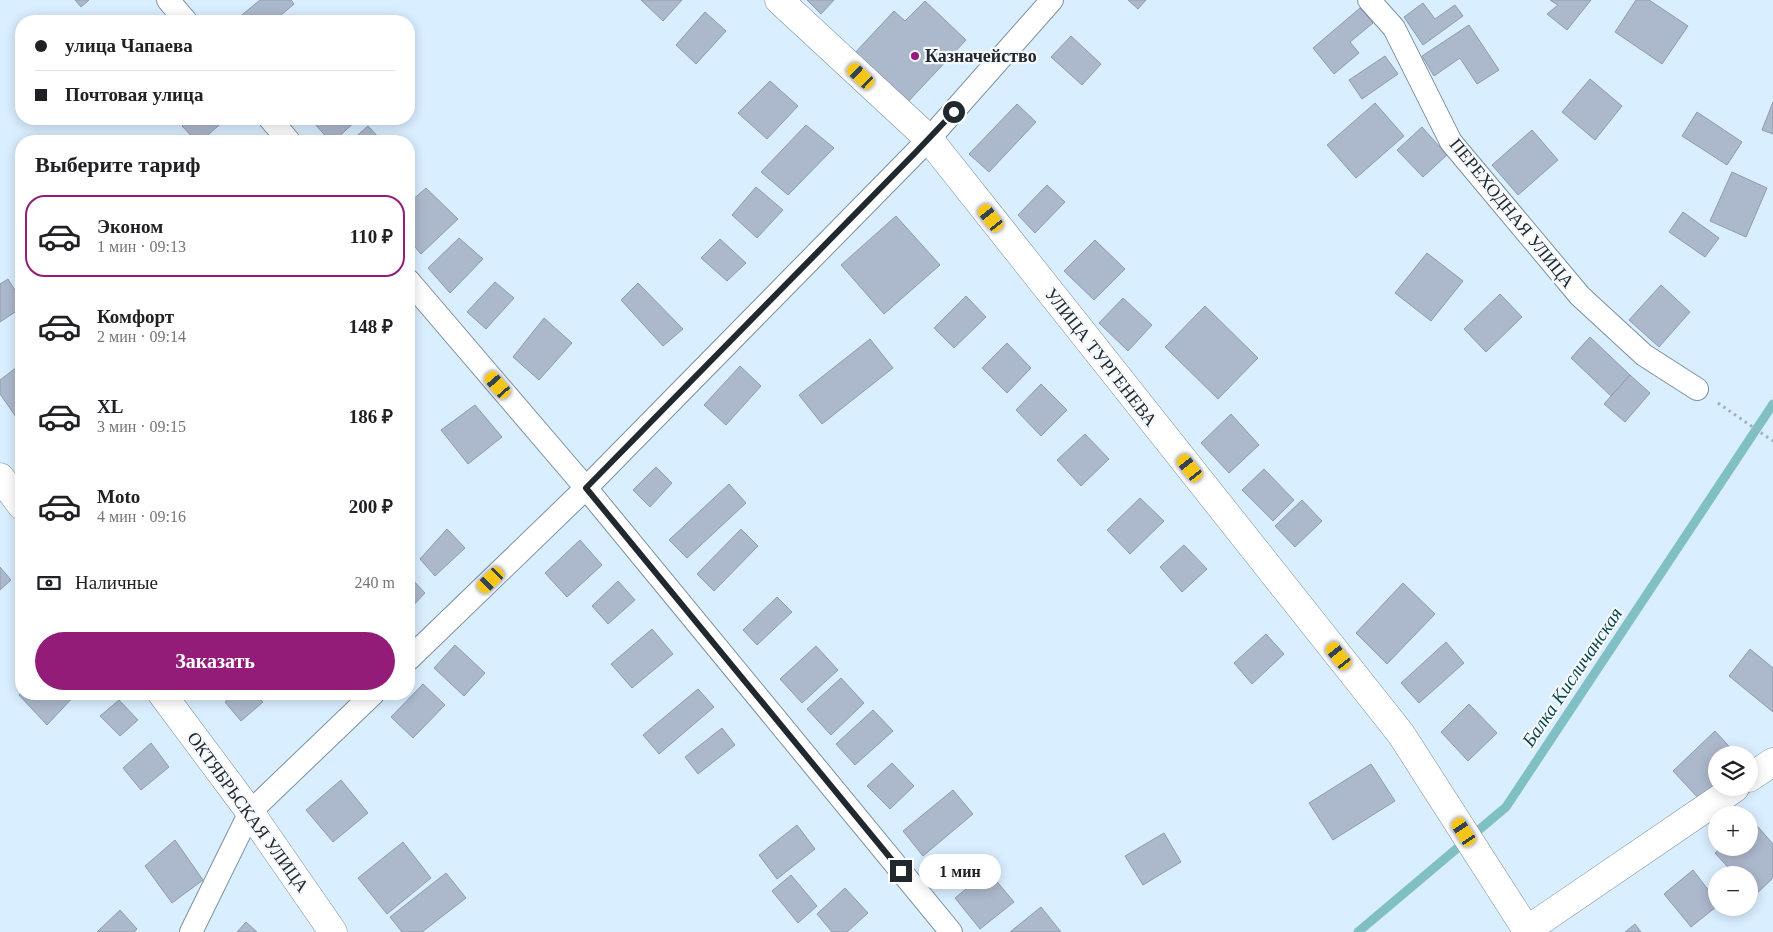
<!DOCTYPE html>
<html lang="ru">
<meta charset="utf-8">
<style>
:root{--surface:#fff;--page:#f6f6f6;--text:#202124;--muted:#757577;--line:#e0e0e0;--accent:#931c79}
body{margin:0;font-family:"Times New Roman",serif;background:var(--page);color:var(--text);height:100vh;display:flex;flex-direction:column;font-size:19px;white-space:nowrap}
*{box-sizing:border-box;margin:0}
p{font-size:16px;color:var(--muted)}
.icon{flex:none;width:28px;height:28px;fill:none;stroke:currentColor;stroke-width:2;stroke-linecap:round;stroke-linejoin:round}
.map{position:relative;flex:1;overflow:hidden}
.sheet{position:absolute;left:15px;top:135px;width:400px;height:565px;display:flex;flex-direction:column;background:var(--surface);border-radius:20px;box-shadow:0 2px 12px #0003}
.sheet>*{flex:none}
.guide{position:absolute;left:15px;top:15px;width:400px;height:110px;border-radius:20px;box-shadow:0 2px 12px #0003;display:grid;align-content:center;height:110px;padding:0 20px;background:var(--surface)}
.buttons{position:absolute;left:1708px;top:746px;display:grid;gap:10px}
.buttons a{display:grid;place-items:center;width:50px;height:50px;border-radius:50%;background:var(--surface);box-shadow:0 2px 12px #0003;font-size:25px}
.end{position:absolute;width:22px;height:22px;margin:-11px;border:6px solid #21292f;background:#fff;box-shadow:0 0 0 2px #fff}
.from{border-radius:50%}
.bubble{position:absolute;height:35px;border-radius:18px;background:var(--surface);box-shadow:0 2px 12px #0003;font-size:16px;font-weight:700;line-height:35px;text-align:center}
.car{position:absolute;width:15px;height:30px;margin:-15px -8px;border-radius:6px;box-shadow:0 0 4px 1px #0007;background:linear-gradient(#f5c518 24%,#345 0 40%,#f5c518 0 76%,#345 0 86%,#f5c518 0)}
.guide b{display:flex;align-items:center;gap:18px;height:48px;font-size:19px}
.guide b+b{border-top:1px solid var(--line)}
.guide i{width:12px;height:12px;background:var(--text)}
ul{padding:0;list-style:none}
li{display:flex;align-items:center;gap:15px;height:82px;margin:0 10px 8px;padding:0 10px;border:2px solid transparent;border-radius:20px}
li div{flex:1}
li b{display:block;font-size:19px}
li em{font-style:normal;font-weight:700}
li.selected{border-color:var(--accent)}
li>.icon{width:45px;height:45px;stroke-width:1.5}
h2{padding:0 20px;font-size:22px;line-height:60px}
.pay{display:flex;align-items:center;gap:12px;height:55px;padding:0 20px;font-size:19px}
.pay p{margin-inline-start:auto}
.button{display:flex;gap:10px;margin-top:auto;padding:10px 20px}
.button a{flex:1;height:58px;border-radius:30px;background:var(--accent);color:#fff;font-size:20px;font-weight:700;line-height:58px;text-align:center}
.map>svg:first-child{display:block}
.lines{fill:none;stroke-linecap:round;stroke-linejoin:round}
.stream{stroke:#80bfc4;stroke-width:9}
.building{fill:#acb8cc;stroke:#8f9bae}
.street-casing{stroke:#7c909f;stroke-width:24}
.secondary-casing{stroke:#7c909f;stroke-width:29}
.path{stroke:#a0b1be;stroke-width:3;stroke-dasharray:2.5 4;stroke-linecap:butt}
.street{stroke:#fff;stroke-width:22}
.secondary{stroke:#fff;stroke-width:28}
.route{stroke:#21292f;stroke-width:6}
.poi-dot{fill:#931c79;stroke:#f5f9fc;stroke-width:2}
.labels{text-anchor:middle;dominant-baseline:central;stroke-width:4.5;stroke-linejoin:round;paint-order:stroke}
.poi-label{font-size:18px;font-weight:bold;fill:#21292f;stroke:#f5f9fc;text-anchor:start}
.street-label{font-size:18px;fill:#21292f;stroke:#f5f9fc}
.water-label{font-size:19px;font-style:italic;fill:#0b464a;stroke:#f5f9fc}
</style>
<div class="map">
<svg width="1773" height="932" viewBox="0 0 1773 932">
<rect width="100%" height="100%" fill="#d9eeff"/>
<g class="lines">
<path class="stream" d="M1358,932L1506,807L1773,404"/>
</g>
<g class="building">
<path d="M75,0H89L81,7Z"/>
<path d="M260,0H291L294,4L274,21H239L237,19Z"/>
<path d="M641,0H682L663,21Z"/>
<path d="M807,0H834L821,14Z"/>
<path d="M1128,0H1146L1138,9Z"/>
<path d="M1550,0H1591L1567,30L1547,14L1558,5Z"/>
<path d="M1636,0H1649L1688,26L1662,64L1615,32Z"/>
<path d="M925,1L966,40L905,105L853,55L894,11L905,21Z"/>
<path d="M1423,3L1435,19L1455,5L1463,16L1423,45L1404,17Z"/>
<path d="M1360,8L1373,23L1350,42L1359,53L1334,74L1313,48Z"/>
<path d="M705,12L726,31L696,64L676,45Z"/>
<path d="M1469,25L1499,70L1477,84L1460,58L1434,76L1422,56Z"/>
<path d="M1071,36L1101,64L1082,85L1051,57Z"/>
<path d="M1385,56L1398,74L1362,99L1349,80Z"/>
<path d="M1590,79L1622,106L1595,140L1562,112Z"/>
<path d="M770,81L798,106L767,139L738,113Z"/>
<path d="M1773,102V134L1762,130Z"/>
<path d="M1375,103L1404,136L1356,178L1327,145Z"/>
<path d="M1017,104L1036,122L989,172L969,154Z"/>
<path d="M1697,112L1742,142L1727,165L1682,136Z"/>
<path d="M190,119H226L201,141H196L182,126Z"/>
<path d="M319,119H358L334,141H330L314,123Z"/>
<path d="M806,125L834,148L788,195L761,172Z"/>
<path d="M368,126L382,141H351Z"/>
<path d="M1422,127L1447,155L1423,177L1397,150Z"/>
<path d="M1532,130L1558,160L1518,195L1492,165Z"/>
<path d="M1732,172L1767,188L1746,237L1710,221Z"/>
<path d="M1047,185L1065,202L1035,233L1018,215Z"/>
<path d="M756,187L783,210L757,238L732,215Z"/>
<path d="M426,188L458,219L421,254L409,240V203Z"/>
<path d="M1683,212L1719,238L1705,257L1669,232Z"/>
<path d="M896,216L940,265L884,314L841,265Z"/>
<path d="M459,238L483,259L450,293L428,268Z"/>
<path d="M720,239L746,263L727,281L701,258Z"/>
<path d="M1095,240L1125,269L1094,300L1064,271Z"/>
<path d="M1427,253L1463,281L1431,321L1395,293Z"/>
<path d="M8,279L21,300V308L0,322V284Z"/>
<path d="M495,282L514,298L486,329L467,312Z"/>
<path d="M638,283L683,329L663,346L621,300Z"/>
<path d="M1661,285L1690,312L1659,347L1629,320Z"/>
<path d="M1500,294L1522,317L1486,352L1464,329Z"/>
<path d="M966,296L986,317L954,348L934,328Z"/>
<path d="M1123,298L1152,325L1128,351L1099,323Z"/>
<path d="M1205,306L1258,358L1218,399L1165,347Z"/>
<path d="M544,318L572,343L539,380L513,357Z"/>
<path d="M1590,337L1630,375L1611,396L1571,358Z"/>
<path d="M870,339L893,368L822,424L799,395Z"/>
<path d="M1007,343L1031,368L1007,393L982,368Z"/>
<path d="M21,364V424L0,394V380Z"/>
<path d="M740,366L761,386L726,425L704,405Z"/>
<path d="M1630,375L1650,393L1625,422L1604,404Z"/>
<path d="M1041,384L1067,410L1041,436L1016,410Z"/>
<path d="M475,405L502,437L468,464L441,430Z"/>
<path d="M1231,414L1259,445L1229,473L1201,443Z"/>
<path d="M1085,434L1109,459L1081,486L1057,460Z"/>
<path d="M656,467L672,483L650,507L633,490Z"/>
<path d="M1264,469L1294,500L1273,521L1242,490Z"/>
<path d="M729,484L746,503L687,558L669,540Z"/>
<path d="M1140,498L1164,521L1130,554L1107,530Z"/>
<path d="M1302,500L1322,521L1295,547L1275,526Z"/>
<path d="M447,529L465,548L435,576L420,559Z"/>
<path d="M741,529L758,546L714,591L697,574Z"/>
<path d="M580,540L602,565L567,597L545,573Z"/>
<path d="M1184,545L1207,569L1182,592L1160,567Z"/>
<path d="M0,567L11,580L0,590Z"/>
<path d="M409,576L425,593L409,610Z"/>
<path d="M618,581L635,600L608,624L592,606Z"/>
<path d="M1403,583L1435,614L1387,664L1356,633Z"/>
<path d="M777,597L792,612L757,645L743,630Z"/>
<path d="M652,629L673,654L632,688L611,664Z"/>
<path d="M1266,634L1284,654L1252,684L1234,663Z"/>
<path d="M1446,642L1464,663L1419,703L1401,683Z"/>
<path d="M455,645L485,673L464,696L434,668Z"/>
<path d="M816,646L838,670L802,703L780,679Z"/>
<path d="M1750,649L1773,668V712L1729,676Z"/>
<path d="M841,678L864,703L831,735L807,709Z"/>
<path d="M423,684L445,705L413,738L391,717Z"/>
<path d="M698,689L714,707L659,754L643,735Z"/>
<path d="M21,693V694H76L47,725L19,695Z"/>
<path d="M234,694H254L263,702L241,721L225,702Z"/>
<path d="M119,700L138,720L120,736L100,716Z"/>
<path d="M1469,704L1497,733L1468,761L1441,732Z"/>
<path d="M873,710L893,731L855,765L836,744Z"/>
<path d="M722,728L735,745L698,774L685,757Z"/>
<path d="M1715,731L1737,755H1716V787L1701,801L1673,771Z"/>
<path d="M151,743L169,767L141,790L123,768Z"/>
<path d="M892,763L914,786L890,809L867,786Z"/>
<path d="M1371,764L1395,801L1333,840L1309,803Z"/>
<path d="M341,780L368,813L333,842L306,810Z"/>
<path d="M953,790L973,814L923,856L903,831Z"/>
<path d="M1752,820L1773,844V878L1754,896L1749,890V875H1735L1715,853L1721,848H1749V823Z"/>
<path d="M797,825L815,849L777,879L759,855Z"/>
<path d="M1164,833L1181,862L1143,885L1125,856Z"/>
<path d="M175,840L203,880L172,903L145,866Z"/>
<path d="M403,842L431,878L387,914L358,878Z"/>
<path d="M1693,870L1716,900V907L1691,927L1664,894Z"/>
<path d="M988,871L1014,902L980,929L955,898Z"/>
<path d="M446,873L466,898L422,932H402L390,917Z"/>
<path d="M791,875L817,906L798,923L772,891Z"/>
<path d="M845,888L868,913L847,932H832L817,914Z"/>
<path d="M1041,907L1061,932H1010Z"/>
<path d="M120,910L137,929L134,932H97Z"/>
<path d="M246,922L257,932H237Z"/>
<path d="M1635,924L1641,932H1625Z"/>
</g>
<g class="lines">
<g class="street-casing">
<g id="street">
<path d="M168,0L186,21"/>
<path d="M1369,0L1394,28L1451,142L1580,296L1644,355L1697,389"/>
<path d="M270,119L289,141"/>
<path d="M409,281L586,488L951,932"/>
<path d="M409,659L586,488L929,139L1052,0"/>
<path d="M191,932L250,812L373,694"/>
</g>
</g>
<g class="secondary-casing">
<g id="secondary">
<path d="M779,0L929,139L1401,734L1528,932"/>
<path d="M0,477L21,505"/>
<path d="M162,694L250,812L333,932"/>
<path d="M1749,778L1773,762"/>
<path d="M1527,930L1735,788"/>
</g>
</g>
<path class="path" d="M1718,403L1773,441"/>
<use href="#street" class="street"/>
<use href="#secondary" class="secondary"/>
</g>
<g class="lines">
<path class="route" d="M901,871L586,488L915,153L954,112"/>
</g>
<circle class="poi-dot" cx="915" cy="56" r="5"/>
<g class="labels">
<g class="poi-label">
<text x="925" y="56">Казначейство</text>
</g>
<g class="street-label">
<text transform="translate(1512 213) rotate(51)">ПЕРЕХОДНАЯ УЛИЦА</text>
<text transform="translate(1101 357) rotate(52)">УЛИЦА ТУРГЕНЕВА</text>
<text transform="translate(248 812) rotate(54)">ОКТЯБРЬСКАЯ УЛИЦА</text>
</g>
<g class="water-label">
<text transform="translate(1572 677) rotate(-56)">Балка Кисличанская</text>
</g>
</g>
</svg>
<div class="buttons">
<a><svg class="icon" aria-label="layers" viewBox="0 0 24 24"><path d="M12 4l9 5-9 5-9-5zM3 14l9 5 9-5"/></svg></a>
<a>+</a>
<a>−</a>
</div>
<i class="end from" style="left:954px;top:112px"></i>
<i class="end" style="left:901px;top:871px"></i>
<div class="bubble" style="left:919px;top:854px;width:82px">1 мин</div>
<i class="car" style="left:861px;top:76px;rotate:313deg"></i>
<i class="car" style="left:991px;top:218px;rotate:322deg"></i>
<i class="car" style="left:498px;top:385px;rotate:319deg"></i>
<i class="car" style="left:1190px;top:468px;rotate:321deg"></i>
<i class="car" style="left:491px;top:580px;rotate:226deg"></i>
<i class="car" style="left:1339px;top:656px;rotate:322deg"></i>
<i class="car" style="left:1464px;top:832px;rotate:327deg"></i>
<div class="guide">
<b><i class="from"></i>улица Чапаева</b>
<b><i></i>Почтовая улица</b>
</div>
<section class="sheet">
<h2>Выберите тариф</h2>
<ul>
<li class="selected"><svg class="icon" aria-label="car" viewBox="0 0 24 24"><path d="M5 17H2v-5l4-1 3-4h7l3 4 3 1v5h-3M9 17h6M6 11h13"/><circle cx="7" cy="17" r="2"/><circle cx="17" cy="17" r="2"/></svg><div><b>Эконом</b><p>1 мин · 09:13</p></div><em>110 ₽</em></li>
<li><svg class="icon" aria-label="car" viewBox="0 0 24 24"><path d="M5 17H2v-5l4-1 3-4h7l3 4 3 1v5h-3M9 17h6M6 11h13"/><circle cx="7" cy="17" r="2"/><circle cx="17" cy="17" r="2"/></svg><div><b>Комфорт</b><p>2 мин · 09:14</p></div><em>148 ₽</em></li>
<li><svg class="icon" aria-label="car" viewBox="0 0 24 24"><path d="M5 17H2v-5l4-1 3-4h7l3 4 3 1v5h-3M9 17h6M6 11h13"/><circle cx="7" cy="17" r="2"/><circle cx="17" cy="17" r="2"/></svg><div><b>XL</b><p>3 мин · 09:15</p></div><em>186 ₽</em></li>
<li><svg class="icon" aria-label="car" viewBox="0 0 24 24"><path d="M5 17H2v-5l4-1 3-4h7l3 4 3 1v5h-3M9 17h6M6 11h13"/><circle cx="7" cy="17" r="2"/><circle cx="17" cy="17" r="2"/></svg><div><b>Moto</b><p>4 мин · 09:16</p></div><em>200 ₽</em></li>
</ul>
<div class="pay"><svg class="icon" aria-label="cash" viewBox="0 0 24 24"><path d="M3 7h18v10H3z"/><circle cx="12" cy="12" r="2"/></svg>Наличные<p>240 m</p></div>
<div class="button"><a>Заказать</a></div>
</section>
</div>
